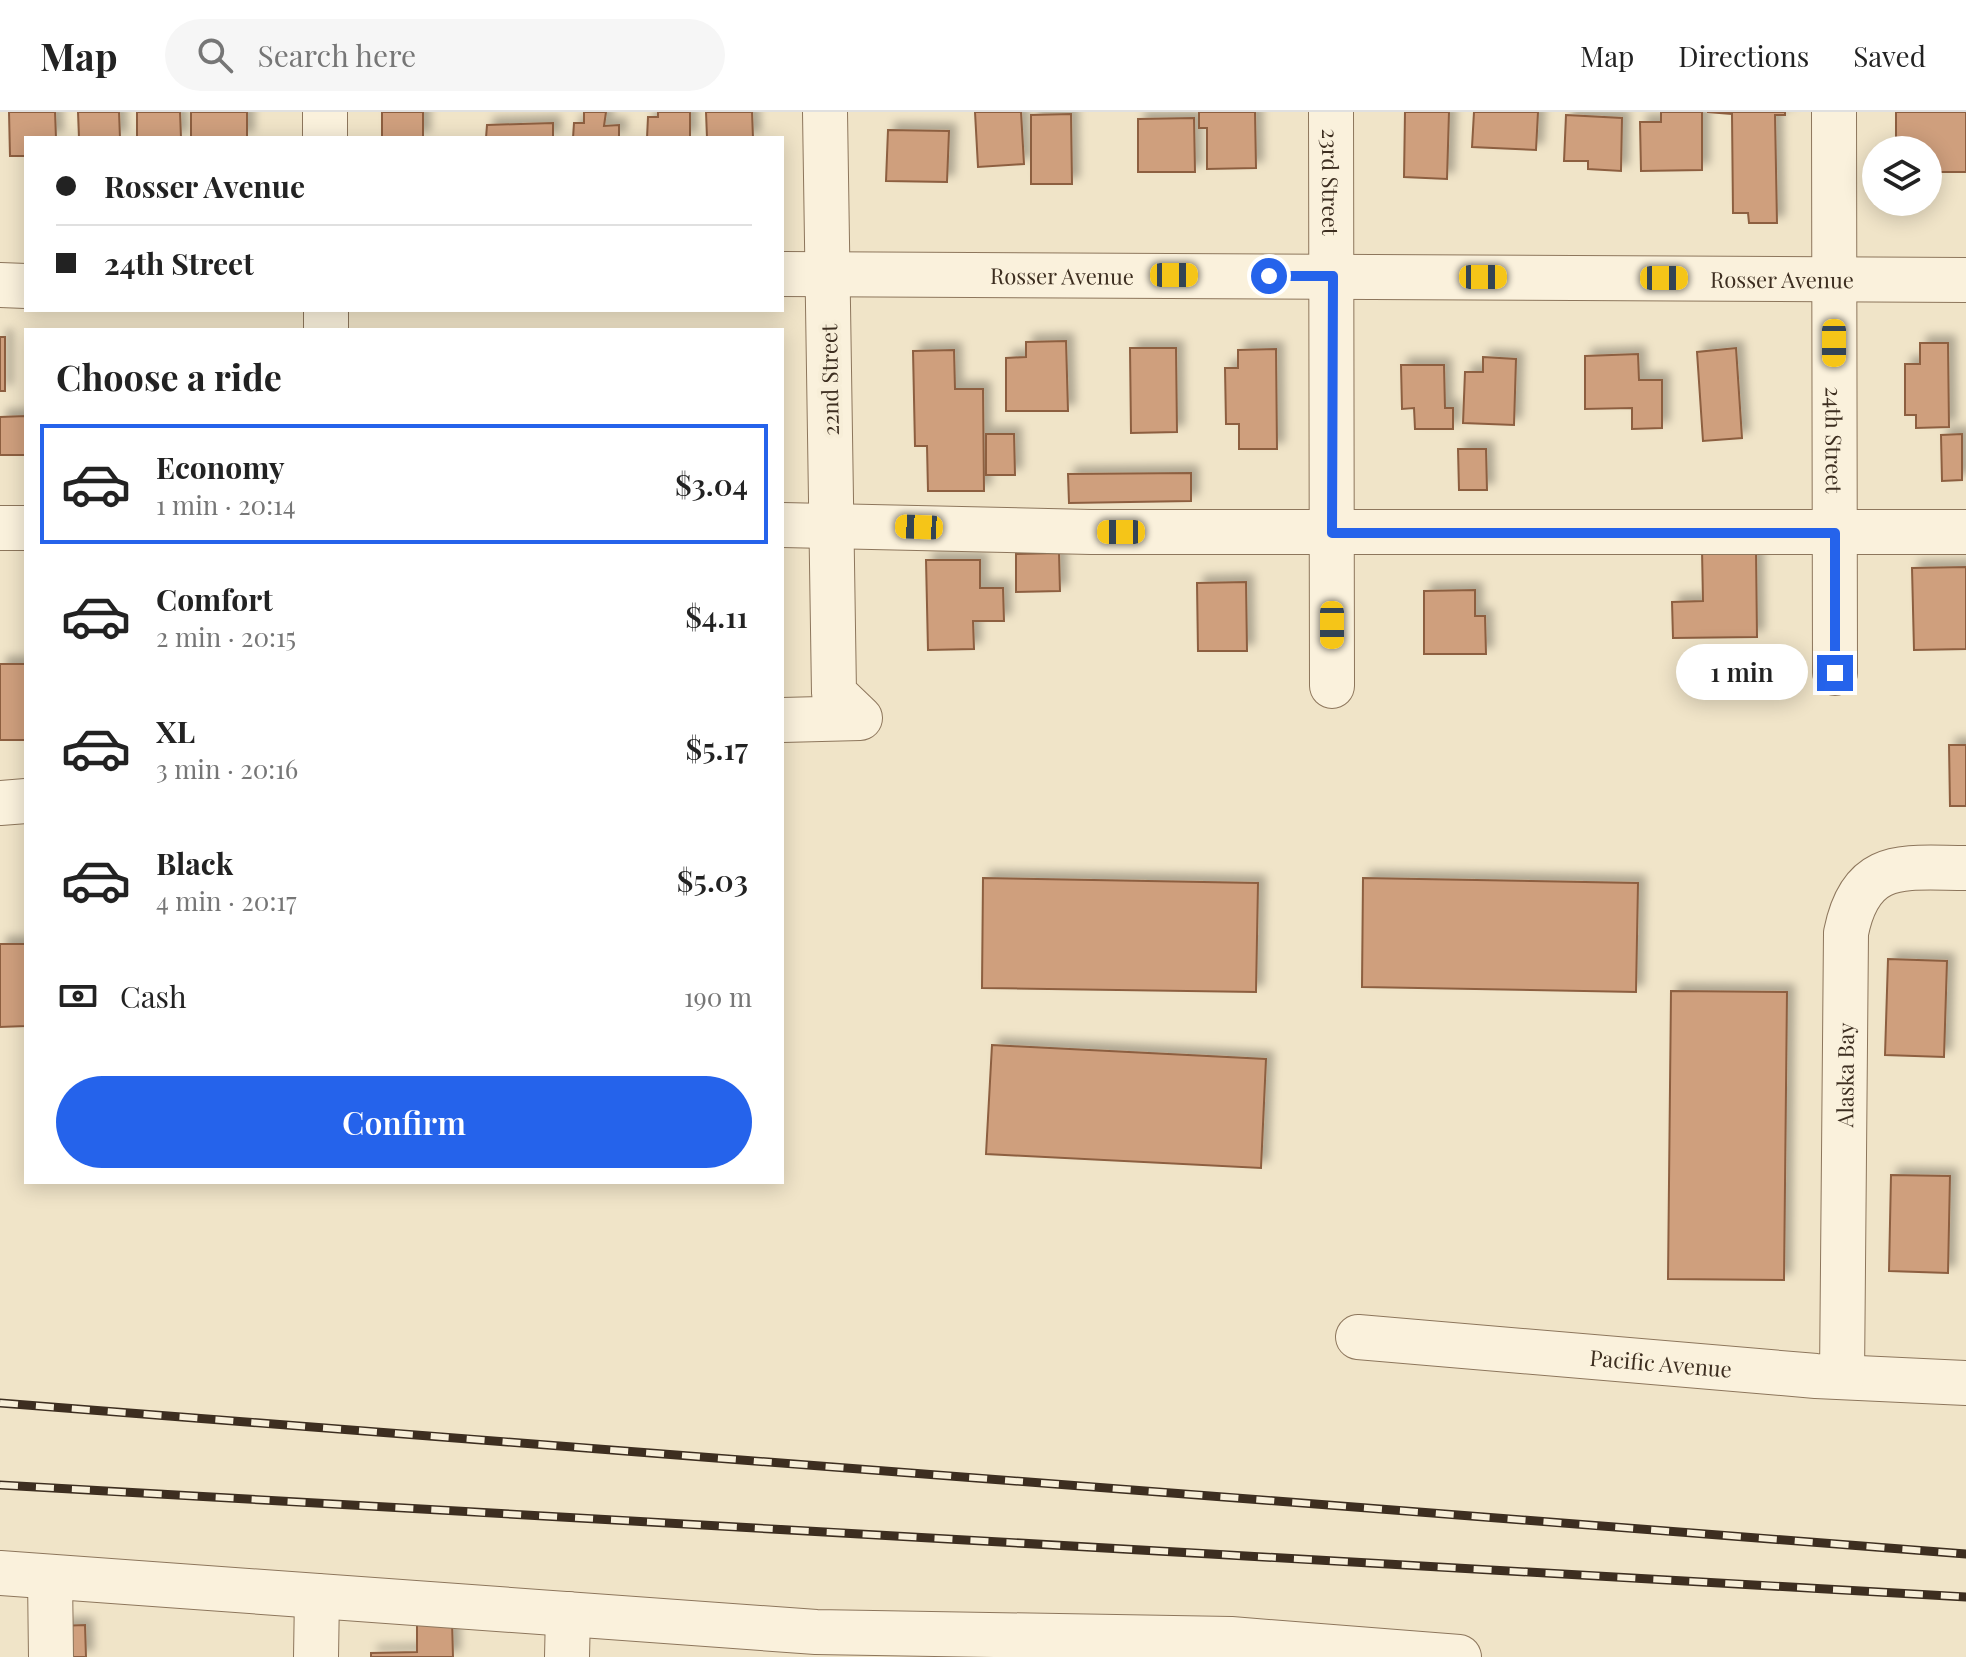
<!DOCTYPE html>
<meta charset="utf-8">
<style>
:root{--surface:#fff;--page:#f6f6f6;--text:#222;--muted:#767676;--line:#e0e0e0;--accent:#2563eb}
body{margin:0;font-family:"Playfair Display",serif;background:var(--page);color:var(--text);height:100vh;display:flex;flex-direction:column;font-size:30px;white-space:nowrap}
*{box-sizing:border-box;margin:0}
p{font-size:26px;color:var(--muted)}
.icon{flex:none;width:44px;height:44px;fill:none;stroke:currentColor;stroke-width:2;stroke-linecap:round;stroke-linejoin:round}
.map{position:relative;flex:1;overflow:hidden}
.side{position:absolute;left:24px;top:216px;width:760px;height:856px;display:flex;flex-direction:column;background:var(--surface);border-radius:0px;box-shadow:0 4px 20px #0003}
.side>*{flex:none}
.top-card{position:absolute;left:24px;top:24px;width:760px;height:176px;border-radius:0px;box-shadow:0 4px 20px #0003;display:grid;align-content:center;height:176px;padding:0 32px;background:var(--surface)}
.controls{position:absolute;left:1862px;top:24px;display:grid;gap:16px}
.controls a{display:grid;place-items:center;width:80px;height:80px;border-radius:50%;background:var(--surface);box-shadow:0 4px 20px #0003;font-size:40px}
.end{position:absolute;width:36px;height:36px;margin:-18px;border:10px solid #2563eb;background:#fff;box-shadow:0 0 0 4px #fff}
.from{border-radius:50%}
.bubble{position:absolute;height:56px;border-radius:28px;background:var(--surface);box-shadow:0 4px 20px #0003;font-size:26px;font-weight:600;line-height:56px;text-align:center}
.car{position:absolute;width:24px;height:48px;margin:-24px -12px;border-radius:10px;box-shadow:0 0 6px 2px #0007;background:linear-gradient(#f5c518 24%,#345 0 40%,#f5c518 0 76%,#345 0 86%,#f5c518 0)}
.top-card b{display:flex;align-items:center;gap:28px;height:76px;font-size:30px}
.top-card b+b{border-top:2px solid var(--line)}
.top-card i{width:20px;height:20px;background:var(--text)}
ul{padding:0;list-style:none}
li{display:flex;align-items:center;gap:24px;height:120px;margin:0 16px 12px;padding:0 16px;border:4px solid transparent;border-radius:0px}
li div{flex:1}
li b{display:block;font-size:30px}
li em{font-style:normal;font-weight:600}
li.active{border-color:var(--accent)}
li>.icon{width:72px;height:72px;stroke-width:1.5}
h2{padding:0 32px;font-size:36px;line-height:96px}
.pay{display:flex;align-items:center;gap:20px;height:88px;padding:0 32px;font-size:30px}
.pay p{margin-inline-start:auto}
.action{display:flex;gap:16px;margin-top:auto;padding:16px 32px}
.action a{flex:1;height:92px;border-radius:48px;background:var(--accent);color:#fff;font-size:32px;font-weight:600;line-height:92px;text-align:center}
header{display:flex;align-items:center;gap:48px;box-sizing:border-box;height:112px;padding:0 40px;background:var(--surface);border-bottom:2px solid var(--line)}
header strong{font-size:38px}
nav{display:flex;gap:44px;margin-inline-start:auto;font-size:28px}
.search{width:560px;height:72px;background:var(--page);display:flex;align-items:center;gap:20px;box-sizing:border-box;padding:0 28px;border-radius:44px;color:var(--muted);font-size:30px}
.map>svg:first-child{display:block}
.building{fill:#cf9f7d;stroke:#8d5f41;stroke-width:2;filter:url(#shadow)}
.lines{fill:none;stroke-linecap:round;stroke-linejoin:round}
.minor-casing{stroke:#8d765c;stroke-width:46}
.minor{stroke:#faf1dc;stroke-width:44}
.rail-casing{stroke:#3d2e20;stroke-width:9}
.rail{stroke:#f7eed8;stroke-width:6;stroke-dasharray:18;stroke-linecap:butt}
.route{stroke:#2563eb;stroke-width:10}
.labels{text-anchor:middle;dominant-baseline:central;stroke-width:8;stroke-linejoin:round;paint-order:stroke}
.street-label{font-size:22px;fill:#3d2e20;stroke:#f7eed8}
</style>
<header>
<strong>Map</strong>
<div class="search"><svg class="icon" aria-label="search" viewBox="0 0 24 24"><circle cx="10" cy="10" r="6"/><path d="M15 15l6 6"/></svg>Search here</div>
<nav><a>Map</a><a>Directions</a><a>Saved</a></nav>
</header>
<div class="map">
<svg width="1966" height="1545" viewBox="0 0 1966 1545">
<defs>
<filter id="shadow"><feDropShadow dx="7" dy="-7" stdDeviation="4" flood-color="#0004"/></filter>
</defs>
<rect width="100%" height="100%" fill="#f0e4c8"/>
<g class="building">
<path d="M9,0H55L56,26H26V44H10Z"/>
<path d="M78,0H119L120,26H79Z"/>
<path d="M137,0H180L181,26H137Z"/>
<rect x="191" y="0" width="56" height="26"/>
<rect x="382" y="0" width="41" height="26"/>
<path d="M584,0H606L604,14L619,13V26H573L574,11H584Z"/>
<path d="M658,0H690V26H647L648,5H658Z"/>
<path d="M706,0H752L753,26H707Z"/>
<path d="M975,0H1021L1024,52L978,55Z"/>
<path d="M1199,0H1255L1256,56L1207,57V16H1199Z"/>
<path d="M1405,0H1449L1447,67L1404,65Z"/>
<path d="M1474,0H1538L1536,38L1472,35Z"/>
<path d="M1661,0H1702V58L1641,59L1640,10H1661Z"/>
<path d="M1707,0H1785V3H1775L1777,111H1749L1748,101H1733L1732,2Z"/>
<path d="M1896,0H1966V60H1928V38H1896Z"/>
<path d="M1071,2L1072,72H1031V3Z"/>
<path d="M1566,3L1622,6L1621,59L1588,57V49H1564Z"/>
<path d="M1194,6L1195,60H1138V7Z"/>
<path d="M553,11V26H486L487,13Z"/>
<path d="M888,18L949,19L947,70L886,69Z"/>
<rect x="0" y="225" width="5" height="54"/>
<path d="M1066,229L1068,299H1006V246L1026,245V230Z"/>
<path d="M1920,231H1948L1949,315L1916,316V303H1905V252H1920Z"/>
<path d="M1130,236H1176L1177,320L1131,321Z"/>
<path d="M1736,236L1742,326L1703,329L1697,240Z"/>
<path d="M1276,237L1277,337H1239V312H1226L1225,256H1238V238Z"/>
<path d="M954,238L955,277H983L984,379H928L927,334H915L913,239Z"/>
<path d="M1638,242L1639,268H1662V316L1632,317V296L1585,297V244Z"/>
<path d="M1483,245L1516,247L1514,313L1463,311L1465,260H1483Z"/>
<path d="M1401,253H1444L1445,296H1453V317H1415L1414,296L1402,297Z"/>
<path d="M26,304V343H0V305Z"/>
<path d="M986,322H1014L1015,363H986Z"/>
<path d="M1962,322V368L1942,369L1941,323Z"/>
<path d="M1458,337H1486L1487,378H1459Z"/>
<path d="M1191,361V389L1069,391L1068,362Z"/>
<path d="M1702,438H1756L1757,525L1673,526L1672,490L1703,489Z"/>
<path d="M1059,441L1060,479L1016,480V442Z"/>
<path d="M926,448H980V476H1003L1004,509H973L974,537L928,538Z"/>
<path d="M1966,455V537L1914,538L1912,456Z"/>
<path d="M1246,470L1247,539H1198L1197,471Z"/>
<path d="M1475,478V504H1485L1486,542H1424V479Z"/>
<rect x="0" y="552" width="26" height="76"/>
<path d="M1949,633H1966V694H1950Z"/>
<path d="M983,766L1258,771L1256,880L982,876Z"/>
<path d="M1363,766L1638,771L1636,880L1362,875Z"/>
<path d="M0,832H26V914L0,915Z"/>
<path d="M1888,847L1947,849L1944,945L1885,943Z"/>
<path d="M1671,879L1787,880L1784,1168L1668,1167Z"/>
<path d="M992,933L1266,947L1261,1056L986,1042Z"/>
<path d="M1891,1063L1950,1064L1948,1161L1889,1159Z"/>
<path d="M417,1509H452L453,1545H371V1541L417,1540Z"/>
<path d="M85,1513L86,1545H57V1514Z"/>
</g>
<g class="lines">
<g class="minor-casing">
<g id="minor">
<path d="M325,0V26"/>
<path id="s1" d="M1331,0L1332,574"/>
<path id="s2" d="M1834,0L1835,561"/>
<path id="s3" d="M782,162L1966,168"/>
<path d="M0,173L26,174"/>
<path d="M326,198V218"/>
<path d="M782,413L1091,420H1966"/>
<path d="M0,416H26"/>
<path d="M782,608L860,606L834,581L825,0"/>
<path d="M0,691L26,689"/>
<path id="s4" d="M1358,1225L1816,1264L1966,1271"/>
<path id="s5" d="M1842,1265L1846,821C1861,746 1903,756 1966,756"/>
<path d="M0,1461L816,1520L1231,1527L1459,1545"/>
<path d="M50,1465L51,1545"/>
<path d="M316,1545L317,1484"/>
<path d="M567,1545L568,1502"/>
</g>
</g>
<use href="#minor" class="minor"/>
<g class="rail-casing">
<g id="rail">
<path d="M0,1291L1966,1442"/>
<path d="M0,1373L1966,1485"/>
</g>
</g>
<use href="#rail" class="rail"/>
</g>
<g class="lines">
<path class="route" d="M1269,164H1333L1332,421H1835V561"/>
</g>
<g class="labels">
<g class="street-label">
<text stroke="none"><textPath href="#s1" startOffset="70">23rd Street</textPath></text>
<text stroke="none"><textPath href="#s3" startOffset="280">Rosser Avenue</textPath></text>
<text stroke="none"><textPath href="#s3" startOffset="1000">Rosser Avenue</textPath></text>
<text transform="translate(829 268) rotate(-91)">22nd Street</text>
<text stroke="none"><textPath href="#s2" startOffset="328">24th Street</textPath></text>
<text stroke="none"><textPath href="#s5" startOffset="302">Alaska Bay</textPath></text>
<text stroke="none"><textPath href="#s4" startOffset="304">Pacific Avenue</textPath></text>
</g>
</g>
</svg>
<div class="controls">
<a><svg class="icon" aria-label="layers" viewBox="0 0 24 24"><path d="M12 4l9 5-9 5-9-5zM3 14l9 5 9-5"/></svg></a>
</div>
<i class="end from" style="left:1269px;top:164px"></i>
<i class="end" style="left:1835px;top:561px"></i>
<div class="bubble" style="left:1676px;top:532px;width:132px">1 min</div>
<i class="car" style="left:1174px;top:163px;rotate:90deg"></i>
<i class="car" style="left:1483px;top:165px;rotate:90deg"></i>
<i class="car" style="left:1664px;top:166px;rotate:90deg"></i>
<i class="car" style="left:1834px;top:231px;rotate:180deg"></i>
<i class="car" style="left:919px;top:415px;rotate:272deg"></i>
<i class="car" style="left:1121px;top:420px;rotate:270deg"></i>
<i class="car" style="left:1332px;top:513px;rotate:180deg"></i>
<div class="top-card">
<b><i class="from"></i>Rosser Avenue</b>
<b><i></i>24th Street</b>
</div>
<section class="side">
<h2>Choose a ride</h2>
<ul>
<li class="active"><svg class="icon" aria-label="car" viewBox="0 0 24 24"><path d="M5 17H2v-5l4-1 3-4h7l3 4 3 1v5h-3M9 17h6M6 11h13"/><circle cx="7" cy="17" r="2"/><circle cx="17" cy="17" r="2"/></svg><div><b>Economy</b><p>1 min · 20:14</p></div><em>$3.04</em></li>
<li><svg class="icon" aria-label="car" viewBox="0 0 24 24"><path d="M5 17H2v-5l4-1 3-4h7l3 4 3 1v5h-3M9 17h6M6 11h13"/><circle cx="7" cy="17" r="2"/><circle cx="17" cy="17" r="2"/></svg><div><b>Comfort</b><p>2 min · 20:15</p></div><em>$4.11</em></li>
<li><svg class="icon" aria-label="car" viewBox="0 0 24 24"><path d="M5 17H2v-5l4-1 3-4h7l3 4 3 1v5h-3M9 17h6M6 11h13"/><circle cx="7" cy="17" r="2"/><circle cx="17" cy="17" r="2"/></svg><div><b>XL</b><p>3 min · 20:16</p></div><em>$5.17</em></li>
<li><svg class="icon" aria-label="car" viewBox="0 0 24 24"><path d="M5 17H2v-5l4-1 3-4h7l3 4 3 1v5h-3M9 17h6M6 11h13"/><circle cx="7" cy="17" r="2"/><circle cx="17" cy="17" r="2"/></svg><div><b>Black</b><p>4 min · 20:17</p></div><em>$5.03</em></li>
</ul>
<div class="pay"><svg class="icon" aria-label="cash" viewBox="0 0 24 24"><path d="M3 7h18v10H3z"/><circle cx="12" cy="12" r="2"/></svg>Cash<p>190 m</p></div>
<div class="action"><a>Confirm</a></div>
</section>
</div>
